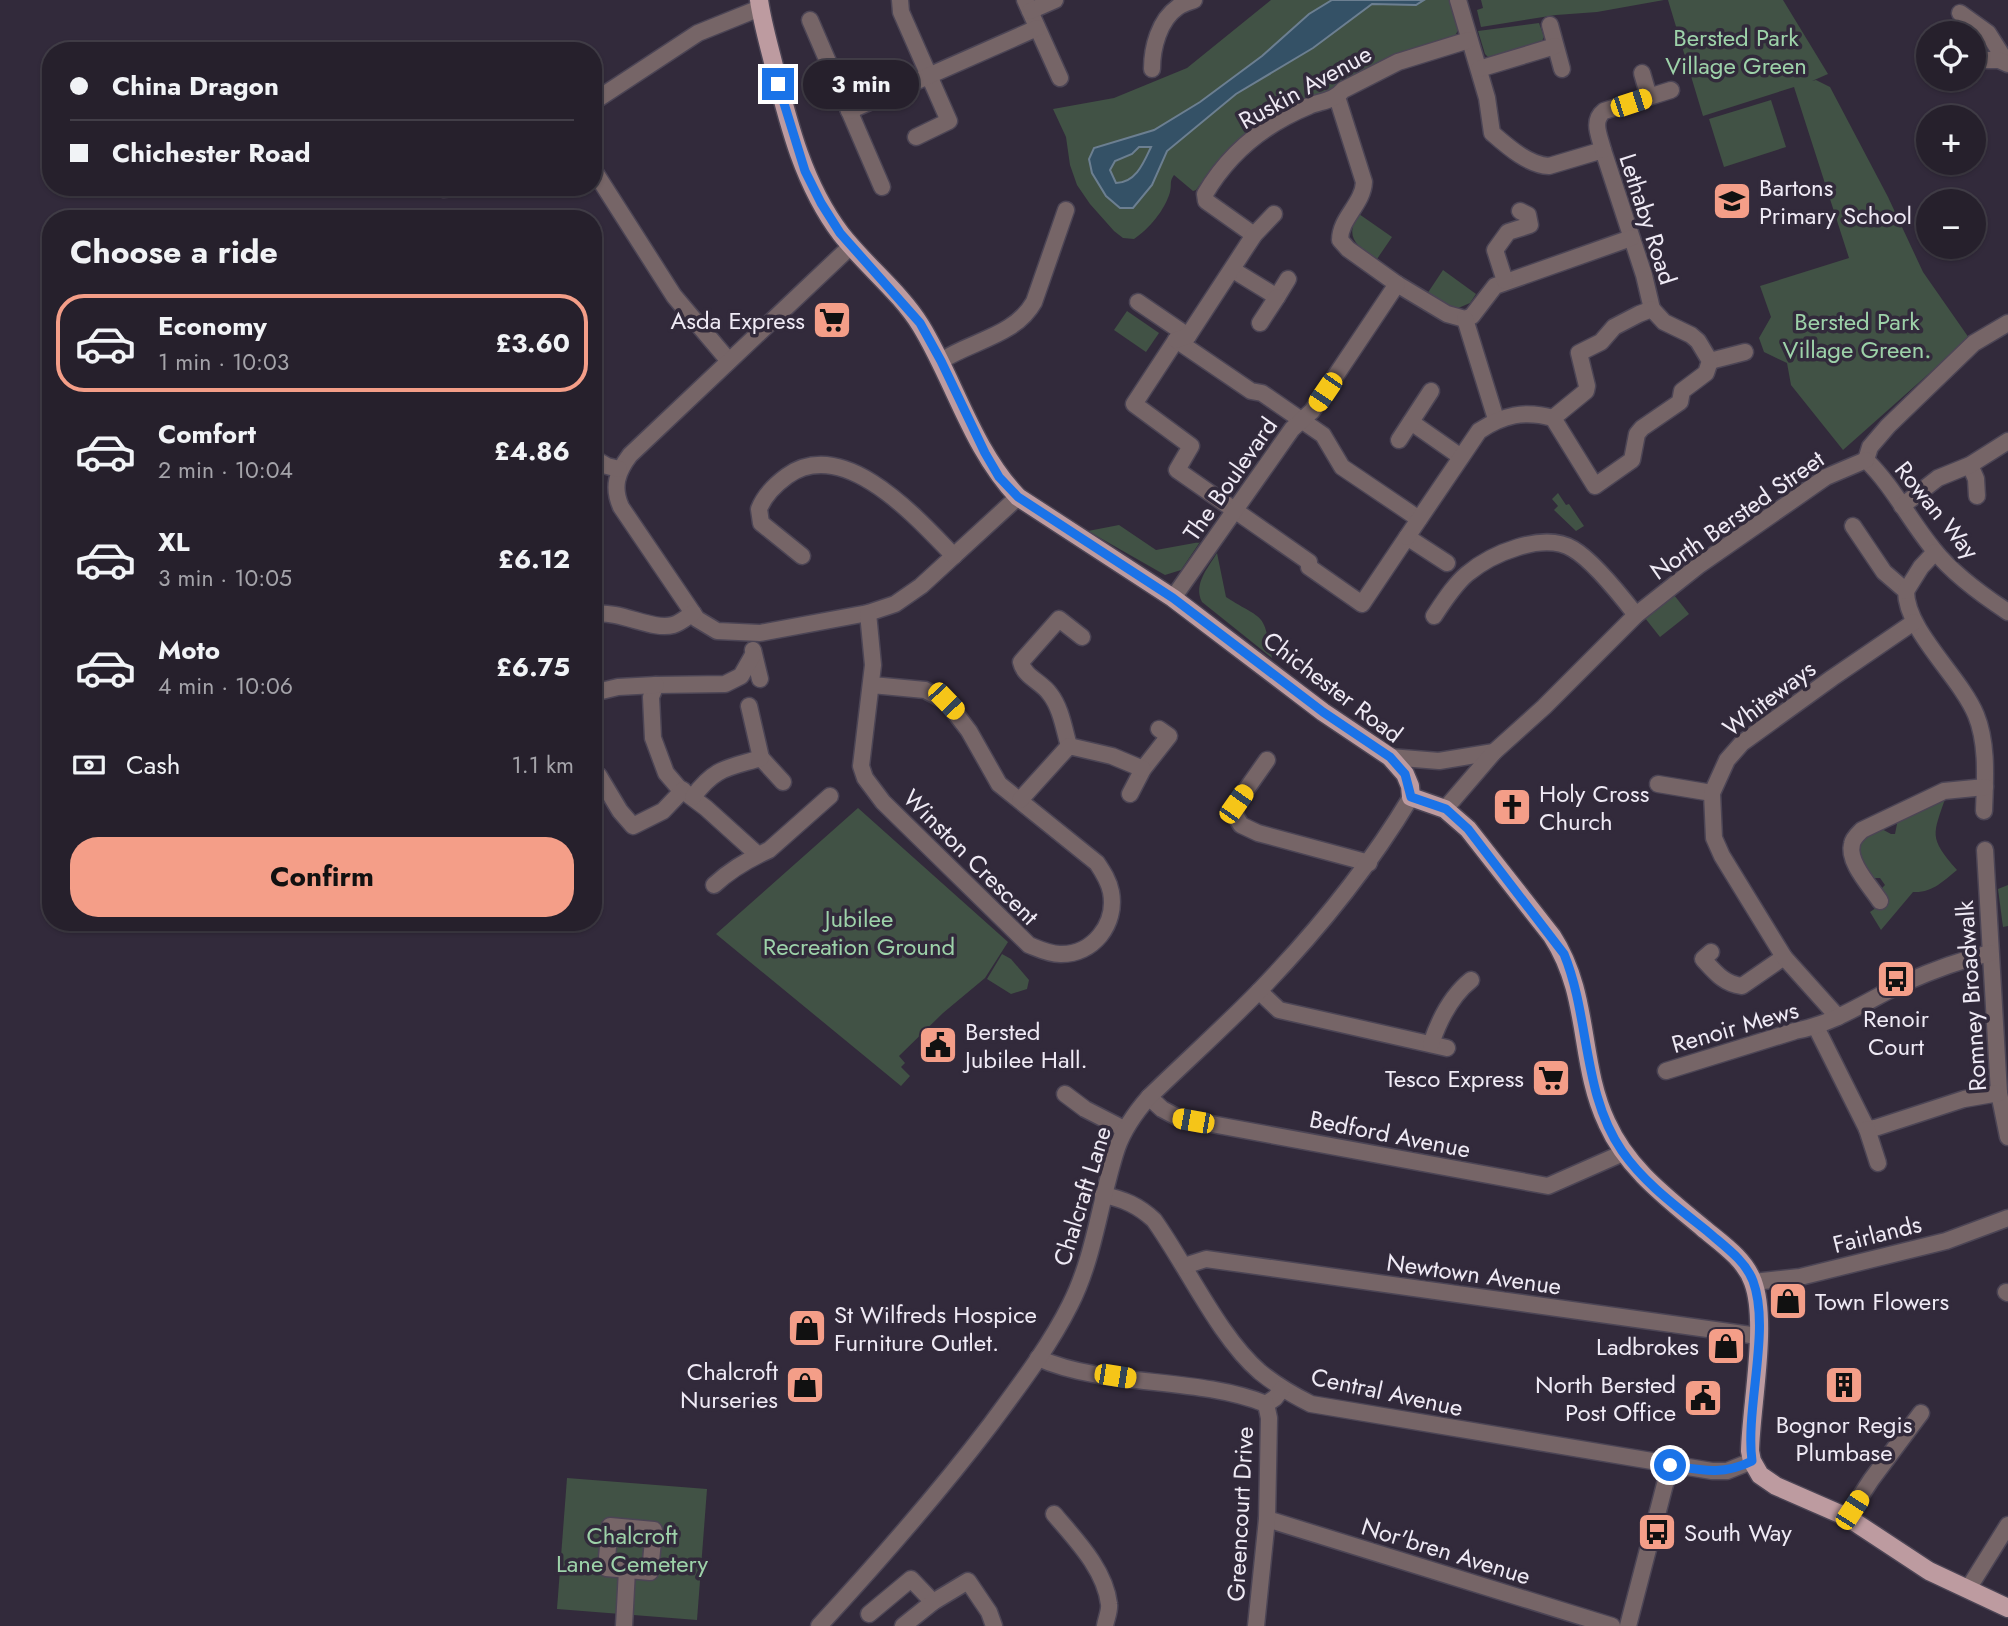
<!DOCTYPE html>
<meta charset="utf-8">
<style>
:root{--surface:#26202c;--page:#2e2834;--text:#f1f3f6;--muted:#a4a3a9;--line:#423e48;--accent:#f49e88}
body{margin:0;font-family:Jost,sans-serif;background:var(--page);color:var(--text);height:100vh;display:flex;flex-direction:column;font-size:26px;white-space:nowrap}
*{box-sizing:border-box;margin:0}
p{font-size:23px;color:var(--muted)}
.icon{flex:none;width:38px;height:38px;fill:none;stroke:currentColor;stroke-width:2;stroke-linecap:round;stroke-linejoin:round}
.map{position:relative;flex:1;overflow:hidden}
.panel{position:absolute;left:42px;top:210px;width:560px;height:721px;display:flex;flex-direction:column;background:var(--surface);border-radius:28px;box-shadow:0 2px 5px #0004,0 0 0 2px var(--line)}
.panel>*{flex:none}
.hud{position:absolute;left:42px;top:42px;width:560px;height:154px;border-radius:28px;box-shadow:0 2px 5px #0004,0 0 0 2px var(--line);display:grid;align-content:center;height:154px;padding:0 28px;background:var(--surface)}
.controls{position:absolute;left:1916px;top:21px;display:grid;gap:14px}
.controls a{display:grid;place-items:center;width:70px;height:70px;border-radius:50%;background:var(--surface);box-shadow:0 2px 5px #0004,0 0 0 2px var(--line);font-size:35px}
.end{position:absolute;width:32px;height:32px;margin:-16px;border:9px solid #1a73e8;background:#fff;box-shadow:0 0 0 4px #fff}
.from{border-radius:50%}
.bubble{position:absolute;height:49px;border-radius:24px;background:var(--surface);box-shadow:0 2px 5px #0004,0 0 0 2px var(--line);font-size:23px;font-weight:700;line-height:49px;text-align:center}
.car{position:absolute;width:21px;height:42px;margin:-21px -10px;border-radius:9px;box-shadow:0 0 5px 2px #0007;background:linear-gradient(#f5c518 24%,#345 0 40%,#f5c518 0 76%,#345 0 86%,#f5c518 0)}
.hud b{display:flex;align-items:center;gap:24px;height:66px;font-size:26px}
.hud b+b{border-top:2px solid var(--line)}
.hud i{width:18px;height:18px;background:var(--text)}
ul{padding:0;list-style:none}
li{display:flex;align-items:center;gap:21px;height:98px;margin:0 14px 10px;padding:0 14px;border:4px solid transparent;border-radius:28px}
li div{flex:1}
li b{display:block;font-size:26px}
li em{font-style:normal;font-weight:700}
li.active{border-color:var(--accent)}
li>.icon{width:63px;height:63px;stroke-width:1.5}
h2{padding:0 28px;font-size:32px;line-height:84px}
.pay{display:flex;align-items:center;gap:18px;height:77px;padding:0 28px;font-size:26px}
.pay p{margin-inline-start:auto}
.action{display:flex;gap:14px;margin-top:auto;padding:14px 28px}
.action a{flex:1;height:80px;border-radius:28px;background:var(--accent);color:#111;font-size:28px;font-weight:700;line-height:80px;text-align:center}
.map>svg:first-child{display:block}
.green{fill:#415245}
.water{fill:#345166;stroke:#6c7f91;stroke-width:2;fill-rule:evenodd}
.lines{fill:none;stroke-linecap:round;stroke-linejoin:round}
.minor-casing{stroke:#4c4555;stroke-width:19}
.major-casing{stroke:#4c4555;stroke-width:21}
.minor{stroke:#766567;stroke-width:16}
.major{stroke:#bd9ba0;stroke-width:18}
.route{stroke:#1a73e8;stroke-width:9}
.labels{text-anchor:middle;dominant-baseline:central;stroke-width:7;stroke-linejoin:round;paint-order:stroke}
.park-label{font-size:24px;fill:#9dd2a9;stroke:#322a3b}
.street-label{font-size:24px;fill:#efeaf5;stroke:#322a3b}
.poi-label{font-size:24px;fill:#efeaf5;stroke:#322a3b;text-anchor:start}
</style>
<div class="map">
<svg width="2008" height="1626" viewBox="0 0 2008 1626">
<rect width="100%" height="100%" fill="#322a3b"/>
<g class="green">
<path d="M1271,0H1449L1458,30L1455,36L1327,93L1219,166L1215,164L1196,190L1193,191L1174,175C1169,182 1172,184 1170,192C1165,210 1149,229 1134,239L1123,238L1114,231L1090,204L1077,185L1070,165L1066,137L1053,109L1114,98L1187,68Z"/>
<path d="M1481,0H1664L1597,12L1556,15L1481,27L1477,10L1483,8Z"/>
<path d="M1668,0H1783L1828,74L1812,81L1816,80L1830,87L1888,197L1923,272L1969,338L1843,450L1791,385L1787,363L1764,352L1759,338L1771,317L1760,286L1849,258L1794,87L1703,116Z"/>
<path d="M1539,23L1544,37L1542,41L1488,57L1485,54L1478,31Z"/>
<path d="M1771,100L1786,147L1724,167L1709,119Z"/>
<path d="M1359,214L1392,237L1377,259C1358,247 1343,238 1359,214Z"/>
<path d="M1443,270L1476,294L1470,303L1456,309L1427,294Z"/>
<path d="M1127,311L1159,333L1146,352L1114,330Z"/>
<path d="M1558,493L1566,505L1569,504L1584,526L1576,531L1554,510L1558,506L1552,499Z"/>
<path d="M1119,525L1156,550L1200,542L1181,570L1165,575L1088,531Z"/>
<path d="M1217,553L1226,597C1265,622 1263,610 1272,658L1202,602C1193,584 1208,568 1217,553Z"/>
<path d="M1674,595L1689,614L1660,637L1645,618Z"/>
<path d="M1946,796C1933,835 1928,837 1957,870C1943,881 1933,893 1913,892L1881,930L1870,912L1886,901L1880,890L1885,885L1880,878H1871L1859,861L1858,841L1878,827L1891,834H1895L1898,819Z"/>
<path d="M858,808L1008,942L985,978L943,1013L899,1056L905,1063L901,1067L910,1076L901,1086L716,934Z"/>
<path d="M2008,885V926L2003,927L1998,889Z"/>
<path d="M1002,954L1011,959L1029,980L1027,989L1011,994L987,979Z"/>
<path d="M567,1478L707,1489L697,1620L557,1609Z"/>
</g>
<path class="water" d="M1332,0H1424L1416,5L1372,4L1313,48L1236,94L1167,151L1152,185L1133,208H1120L1106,196L1092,173L1089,159L1094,148L1154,130L1200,102L1262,56L1309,14ZM1139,147H1151C1144,162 1136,183 1116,183L1110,170L1115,161L1132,154Z"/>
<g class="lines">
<g class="minor-casing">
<g id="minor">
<path d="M900,0L901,12L949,121L916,137"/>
<path d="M1025,0L1060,78"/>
<path d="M1458,0L1487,98L1492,133C1507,146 1528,165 1549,166L1603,150L1644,275L1652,309"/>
<path d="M1030,11L1055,0"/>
<path d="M1960,13L1988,33L2007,63"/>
<path d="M810,20L882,187"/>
<path d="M1550,25L1562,69"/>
<path d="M1974,60H1999L2008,64"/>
<path d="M1152,69C1152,48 1159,20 1178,7C1182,4 1189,2 1194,0"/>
<path d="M1479,69L1555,46"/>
<path d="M1642,73L1649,97"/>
<path d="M1337,97L1364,182C1363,204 1340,218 1340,240L1348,249L1397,284L1447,314L1465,319L1472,316L1495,286L1631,238"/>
<path d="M593,102L698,33L760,8"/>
<path d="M849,111L1037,28"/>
<path d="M1603,150C1600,137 1591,121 1604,111L1671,90"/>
<path d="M593,169L674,296L729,361"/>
<path d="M443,189L463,187"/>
<path d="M1254,235L1206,201L1205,194C1229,153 1265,124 1309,106C1321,101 1334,101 1343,90L1398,62L1469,40"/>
<path d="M851,246L630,455C617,472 612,487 621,507L697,619L717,631L760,633L868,613L895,604L921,586L1018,497"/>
<path d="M1233,270L1277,297L1288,279"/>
<path d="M1505,281L1495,250L1508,232L1530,225L1528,215L1520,211"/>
<path d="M1138,302L1188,336"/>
<path d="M1465,319L1496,419"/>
<path d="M1260,323L1277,297"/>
<path d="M1176,340L1134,404L1191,446L1177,470L1309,562V567L1362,604L1407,537L1447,563"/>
<path d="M1176,340L1251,391L1262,393L1323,435L1342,467L1419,519"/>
<path d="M1176,340L1188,336L1254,235L1274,214"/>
<path d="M941,361C971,341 1015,336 1034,302L1066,210"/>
<path d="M1710,361L1745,352"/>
<path d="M1411,422L1461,457"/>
<path d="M1399,440L1431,391"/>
<path d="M593,458L607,466L619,469"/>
<path d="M1866,460C1893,486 1910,521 1934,550C1954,575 1982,595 2008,612"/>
<path d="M1866,460L1870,447L1888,426L1974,343L2008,323"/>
<path d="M1970,465L1976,479L1977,496"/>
<path d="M1902,506L1938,478L1970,465L2008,441"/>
<path d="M1853,526L1884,572L1906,591C1906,631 1960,676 1976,715C1988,744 1985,781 1984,811"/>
<path d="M1407,537L1479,431C1503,415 1524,410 1553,418L1595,486L1632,460L1637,434L1642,428L1680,402L1682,391L1706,373L1710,361L1698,341L1691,335L1664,322L1652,309L1639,314L1614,327L1601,342L1579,353L1587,386L1586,391L1553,418"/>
<path d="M802,556L761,523L759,509C764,496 776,484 787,476C844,435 917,518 954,556"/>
<path d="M1906,591L1921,567L1935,552"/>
<path d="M1173,598L1292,429L1312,411L1397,284"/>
<path d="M868,613L873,665L861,766L865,778L883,802L1029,945C1039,949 1049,954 1060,954C1093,955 1117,924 1111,892C1109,881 1103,872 1097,863L999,784L969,731L946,701L925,690L872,685"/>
<path d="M593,614C621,610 652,631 673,625C680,623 687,617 693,613"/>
<path d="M1434,616C1444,601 1454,585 1467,574C1491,554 1543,531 1573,549C1592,560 1622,597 1636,615"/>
<path d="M753,650L760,679"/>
<path d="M753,655L741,676L725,684L656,685L651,697L653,738L666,773L678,787L706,808L757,854"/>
<path d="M593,693L618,687L656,685"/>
<path d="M1069,746C1064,729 1061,708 1050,694C1042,682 1024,677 1021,662L1059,619L1082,637"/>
<path d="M1390,757L1439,761L1494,752"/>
<path d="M761,758L783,782"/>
<path d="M1267,760L1236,804L1235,815L1241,825L1258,833L1369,863"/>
<path d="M593,778L599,776L620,811L633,826L663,811L683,790"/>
<path d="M1658,784L1712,793"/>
<path d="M1130,794L1143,769L1169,736L1159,729"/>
<path d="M693,797C715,767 728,768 761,758L749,706"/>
<path d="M1020,800L1069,746L1112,756L1143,769"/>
<path d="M1445,809L1494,752L1544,707L1636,615L1698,566L1826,477L1866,460"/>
<path d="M1985,850L1999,1093L2008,1137"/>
<path d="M714,885C730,870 749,859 769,850L830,796"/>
<path d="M1880,901C1871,887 1847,862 1852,844C1853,838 1858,834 1862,830L1944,791L1985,787"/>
<path d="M1711,952L1703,959C1715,972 1724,984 1742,986L1784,957"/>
<path d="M1259,991L1279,1010L1447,1048"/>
<path d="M1838,1017L1784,957L1722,856L1714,838L1712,793L1727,760L1742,743L1832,678L1914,622"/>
<path d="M1816,1027L1867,1129L1875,1128L1964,1099L1999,1093"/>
<path d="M1431,1044C1439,1020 1451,996 1471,980"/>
<path d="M1666,1071L1795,1031C1834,1024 1868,1000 1904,983C1931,971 1961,960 1990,953"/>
<path d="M1065,1094L1085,1109L1124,1129"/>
<path d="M1149,1097L1162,1109L1179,1118L1548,1186L1623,1153"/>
<path d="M1867,1129L1878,1163"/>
<path d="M1103,1195C1124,1199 1139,1206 1154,1220C1187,1266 1219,1337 1260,1372C1276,1385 1293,1395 1311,1404L1712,1471H1727L1752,1461"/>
<path d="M1184,1266L1206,1259L1758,1336"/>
<path d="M1753,1282L1800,1277L1946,1241L2008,1218"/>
<path d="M2006,1292L2008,1293"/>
<path d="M1038,1358C1106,1388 1196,1376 1266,1404L1275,1398L1282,1389"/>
<path d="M1054,1514C1075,1539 1105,1569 1109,1604C1110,1611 1106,1619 1105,1626"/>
<path d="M1847,1517L1871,1480L1921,1413"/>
<path d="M1267,1519L1612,1626"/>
<path d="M610,1526L654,1530L650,1572L606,1568Z"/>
<path d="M1968,1589L2008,1525"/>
<path d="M869,1614L911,1579L933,1602"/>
<path d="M624,1626L627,1570"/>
<path d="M819,1626C879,1561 937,1495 991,1424C1019,1386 1049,1347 1070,1305C1095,1256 1100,1199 1117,1148C1124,1128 1135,1113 1149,1097C1186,1061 1224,1027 1260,990C1317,931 1369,867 1411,797"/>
<path d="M903,1626L933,1602L968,1581L989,1612L994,1626"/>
<path d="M1256,1626L1267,1519L1269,1418L1266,1404"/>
<path d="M1628,1626L1670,1465"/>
</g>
</g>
<g class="major-casing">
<path id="major" d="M759,0C762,21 768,42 773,62C788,122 803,184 841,234C866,266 900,292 921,326C955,382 972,449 1018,497L1173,598L1323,712L1390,757L1405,774L1410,786L1411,797L1445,809L1468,829L1552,936C1591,996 1578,1062 1607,1123C1627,1168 1666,1197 1703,1228C1721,1243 1745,1259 1753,1282C1768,1322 1751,1406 1750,1451L1752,1461L1760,1475L1776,1486L1847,1517L1929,1571L2008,1608"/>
</g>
<use href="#minor" class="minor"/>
<use href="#major" class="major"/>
</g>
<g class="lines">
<path class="route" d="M778,84L805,171L821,203L840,233L920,323L941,361L985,453L999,477L1018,497L1173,598L1323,712L1390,757L1405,774L1411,797L1446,809L1468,829L1564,954C1590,1017 1582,1093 1622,1151C1644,1183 1677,1207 1707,1231C1724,1246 1745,1260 1753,1281C1771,1329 1745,1408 1752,1461C1722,1476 1701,1470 1670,1465"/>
</g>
<defs>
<g id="school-square" transform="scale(2.0125)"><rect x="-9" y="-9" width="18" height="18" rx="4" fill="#f49e88" stroke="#322a3b"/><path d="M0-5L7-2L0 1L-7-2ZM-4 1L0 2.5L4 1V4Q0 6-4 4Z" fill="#111"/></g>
<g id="supermarket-square" transform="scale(2.0125)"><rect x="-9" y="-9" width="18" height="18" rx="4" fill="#f49e88" stroke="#322a3b"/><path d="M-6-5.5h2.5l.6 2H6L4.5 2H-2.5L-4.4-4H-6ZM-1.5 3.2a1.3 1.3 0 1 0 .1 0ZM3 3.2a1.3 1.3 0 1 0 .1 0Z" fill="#111"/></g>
<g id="church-square" transform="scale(2.0125)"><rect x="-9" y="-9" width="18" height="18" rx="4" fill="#f49e88" stroke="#322a3b"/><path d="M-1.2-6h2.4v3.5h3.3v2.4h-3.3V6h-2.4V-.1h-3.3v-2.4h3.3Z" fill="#111"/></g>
<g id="bus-square" transform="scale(2.0125)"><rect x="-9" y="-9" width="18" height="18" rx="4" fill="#f49e88" stroke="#322a3b"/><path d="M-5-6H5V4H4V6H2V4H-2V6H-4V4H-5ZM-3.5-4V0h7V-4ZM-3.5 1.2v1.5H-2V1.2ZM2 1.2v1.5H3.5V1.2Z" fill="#111"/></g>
<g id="civic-square" transform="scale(2.0125)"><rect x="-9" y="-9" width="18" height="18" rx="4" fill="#f49e88" stroke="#322a3b"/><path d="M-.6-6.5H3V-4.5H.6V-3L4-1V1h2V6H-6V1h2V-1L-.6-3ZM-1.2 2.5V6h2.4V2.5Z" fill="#111"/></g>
<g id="shop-square" transform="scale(2.0125)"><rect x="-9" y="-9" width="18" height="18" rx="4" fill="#f49e88" stroke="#322a3b"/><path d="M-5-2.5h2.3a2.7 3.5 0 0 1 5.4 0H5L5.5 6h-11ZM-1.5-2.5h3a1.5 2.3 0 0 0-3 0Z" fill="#111"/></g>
<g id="building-square" transform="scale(2.0125)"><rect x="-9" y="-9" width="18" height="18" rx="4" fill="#f49e88" stroke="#322a3b"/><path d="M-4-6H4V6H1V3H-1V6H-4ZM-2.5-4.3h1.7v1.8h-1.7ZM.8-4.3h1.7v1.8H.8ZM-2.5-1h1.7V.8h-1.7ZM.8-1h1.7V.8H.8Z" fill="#111"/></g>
</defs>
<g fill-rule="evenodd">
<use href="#school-square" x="1732" y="201"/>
<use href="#supermarket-square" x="832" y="320"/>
<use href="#church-square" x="1512" y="807"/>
<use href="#bus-square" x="1896" y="979"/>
<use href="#civic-square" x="938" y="1045"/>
<use href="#supermarket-square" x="1551" y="1078"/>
<use href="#shop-square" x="1788" y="1301"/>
<use href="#shop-square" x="807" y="1328"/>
<use href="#shop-square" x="1726" y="1346"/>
<use href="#shop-square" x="805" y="1385"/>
<use href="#building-square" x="1844" y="1385"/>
<use href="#civic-square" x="1703" y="1398"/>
<use href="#bus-square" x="1657" y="1532"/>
</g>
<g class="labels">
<g class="park-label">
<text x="1736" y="37">Bersted Park<tspan x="1736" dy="28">Village Green</tspan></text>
<text x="1857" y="321">Bersted Park<tspan x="1857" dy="28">Village Green.</tspan></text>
<text x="859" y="918">Jubilee<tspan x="859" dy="28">Recreation Ground</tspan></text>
<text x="632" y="1535">Chalcroft<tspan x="632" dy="28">Lane Cemetery</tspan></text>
</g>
<g class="street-label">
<text transform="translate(1305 87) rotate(-29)">Ruskin Avenue</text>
<text transform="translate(1648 219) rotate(72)">Lethaby Road</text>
<text transform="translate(1230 479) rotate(-55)">The Boulevard</text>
<text transform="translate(1937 510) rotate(51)">Rowan Way</text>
<text transform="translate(1737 515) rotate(-35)">North Bersted Street</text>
<text transform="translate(1333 687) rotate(37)">Chichester Road</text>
<text transform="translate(1769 698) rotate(-37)">Whiteways</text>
<text transform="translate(971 857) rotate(45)">Winston Crescent</text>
<text transform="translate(1971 996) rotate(-94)">Romney Broadwalk</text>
<text transform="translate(1735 1027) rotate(-16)">Renoir Mews</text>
<text transform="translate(1390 1134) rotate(11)">Bedford Avenue</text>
<text transform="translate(1082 1196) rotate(-73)">Chalcraft Lane</text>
<text transform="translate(1877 1234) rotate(-14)">Fairlands</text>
<text transform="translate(1474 1274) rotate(8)">Newtown Avenue</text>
<text transform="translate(1387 1392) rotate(12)">Central Avenue</text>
<text transform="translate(1240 1514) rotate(-87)">Greencourt Drive</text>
<text transform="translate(1446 1551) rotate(17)">Nor'bren Avenue</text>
</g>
<g class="poi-label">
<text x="1759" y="187">Bartons<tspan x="1759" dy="28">Primary School</tspan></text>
<text x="805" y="320" text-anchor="end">Asda Express</text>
<text x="1539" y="793">Holy Cross<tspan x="1539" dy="28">Church</tspan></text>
<text x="1896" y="1018" text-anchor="middle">Renoir<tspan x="1896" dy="28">Court</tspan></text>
<text x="965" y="1031">Bersted<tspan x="965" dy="28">Jubilee Hall.</tspan></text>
<text x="1524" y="1078" text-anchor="end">Tesco Express</text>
<text x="1815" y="1301">Town Flowers</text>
<text x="834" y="1314">St Wilfreds Hospice<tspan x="834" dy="28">Furniture Outlet.</tspan></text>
<text x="1699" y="1346" text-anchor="end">Ladbrokes</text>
<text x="778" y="1371" text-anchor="end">Chalcroft<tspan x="778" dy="28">Nurseries</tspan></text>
<text x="1676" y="1384" text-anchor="end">North Bersted<tspan x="1676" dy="28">Post Office</tspan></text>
<text x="1844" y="1424" text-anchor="middle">Bognor Regis<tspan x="1844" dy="28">Plumbase</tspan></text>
<text x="1684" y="1532">South Way</text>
</g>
</g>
</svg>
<div class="controls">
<a><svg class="icon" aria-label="locate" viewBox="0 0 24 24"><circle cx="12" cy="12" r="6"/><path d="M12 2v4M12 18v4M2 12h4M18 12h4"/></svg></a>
<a>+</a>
<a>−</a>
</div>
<i class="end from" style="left:1670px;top:1465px"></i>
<i class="end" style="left:778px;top:84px"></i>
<div class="bubble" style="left:803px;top:60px;width:116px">3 min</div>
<i class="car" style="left:1631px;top:103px;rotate:72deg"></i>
<i class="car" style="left:1325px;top:392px;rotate:214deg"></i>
<i class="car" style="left:946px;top:701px;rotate:136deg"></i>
<i class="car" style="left:1236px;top:804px;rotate:35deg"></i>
<i class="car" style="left:1193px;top:1121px;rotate:280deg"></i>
<i class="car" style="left:1115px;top:1376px;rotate:99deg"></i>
<i class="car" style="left:1852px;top:1510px;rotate:33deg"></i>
<div class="hud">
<b><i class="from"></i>China Dragon</b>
<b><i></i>Chichester Road</b>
</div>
<section class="panel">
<h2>Choose a ride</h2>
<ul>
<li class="active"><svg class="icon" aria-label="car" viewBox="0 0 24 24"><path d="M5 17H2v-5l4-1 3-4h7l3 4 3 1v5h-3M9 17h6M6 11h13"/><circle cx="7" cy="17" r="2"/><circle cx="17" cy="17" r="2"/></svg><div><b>Economy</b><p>1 min · 10:03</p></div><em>£3.60</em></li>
<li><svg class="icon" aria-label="car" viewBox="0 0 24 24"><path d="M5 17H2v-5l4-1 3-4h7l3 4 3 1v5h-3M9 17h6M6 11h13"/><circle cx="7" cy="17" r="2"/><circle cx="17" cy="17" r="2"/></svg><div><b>Comfort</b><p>2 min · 10:04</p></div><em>£4.86</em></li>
<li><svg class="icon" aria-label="car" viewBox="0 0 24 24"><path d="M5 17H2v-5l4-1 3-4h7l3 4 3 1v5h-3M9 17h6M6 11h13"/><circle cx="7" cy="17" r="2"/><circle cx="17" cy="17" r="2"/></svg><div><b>XL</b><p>3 min · 10:05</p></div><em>£6.12</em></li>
<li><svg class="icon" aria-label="car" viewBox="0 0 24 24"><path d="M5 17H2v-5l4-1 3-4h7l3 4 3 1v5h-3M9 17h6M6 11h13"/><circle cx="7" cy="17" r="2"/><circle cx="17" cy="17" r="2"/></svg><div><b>Moto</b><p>4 min · 10:06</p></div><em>£6.75</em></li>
</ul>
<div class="pay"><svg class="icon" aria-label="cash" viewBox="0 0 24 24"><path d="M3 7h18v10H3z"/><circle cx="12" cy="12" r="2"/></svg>Cash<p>1.1 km</p></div>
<div class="action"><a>Confirm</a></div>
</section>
</div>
